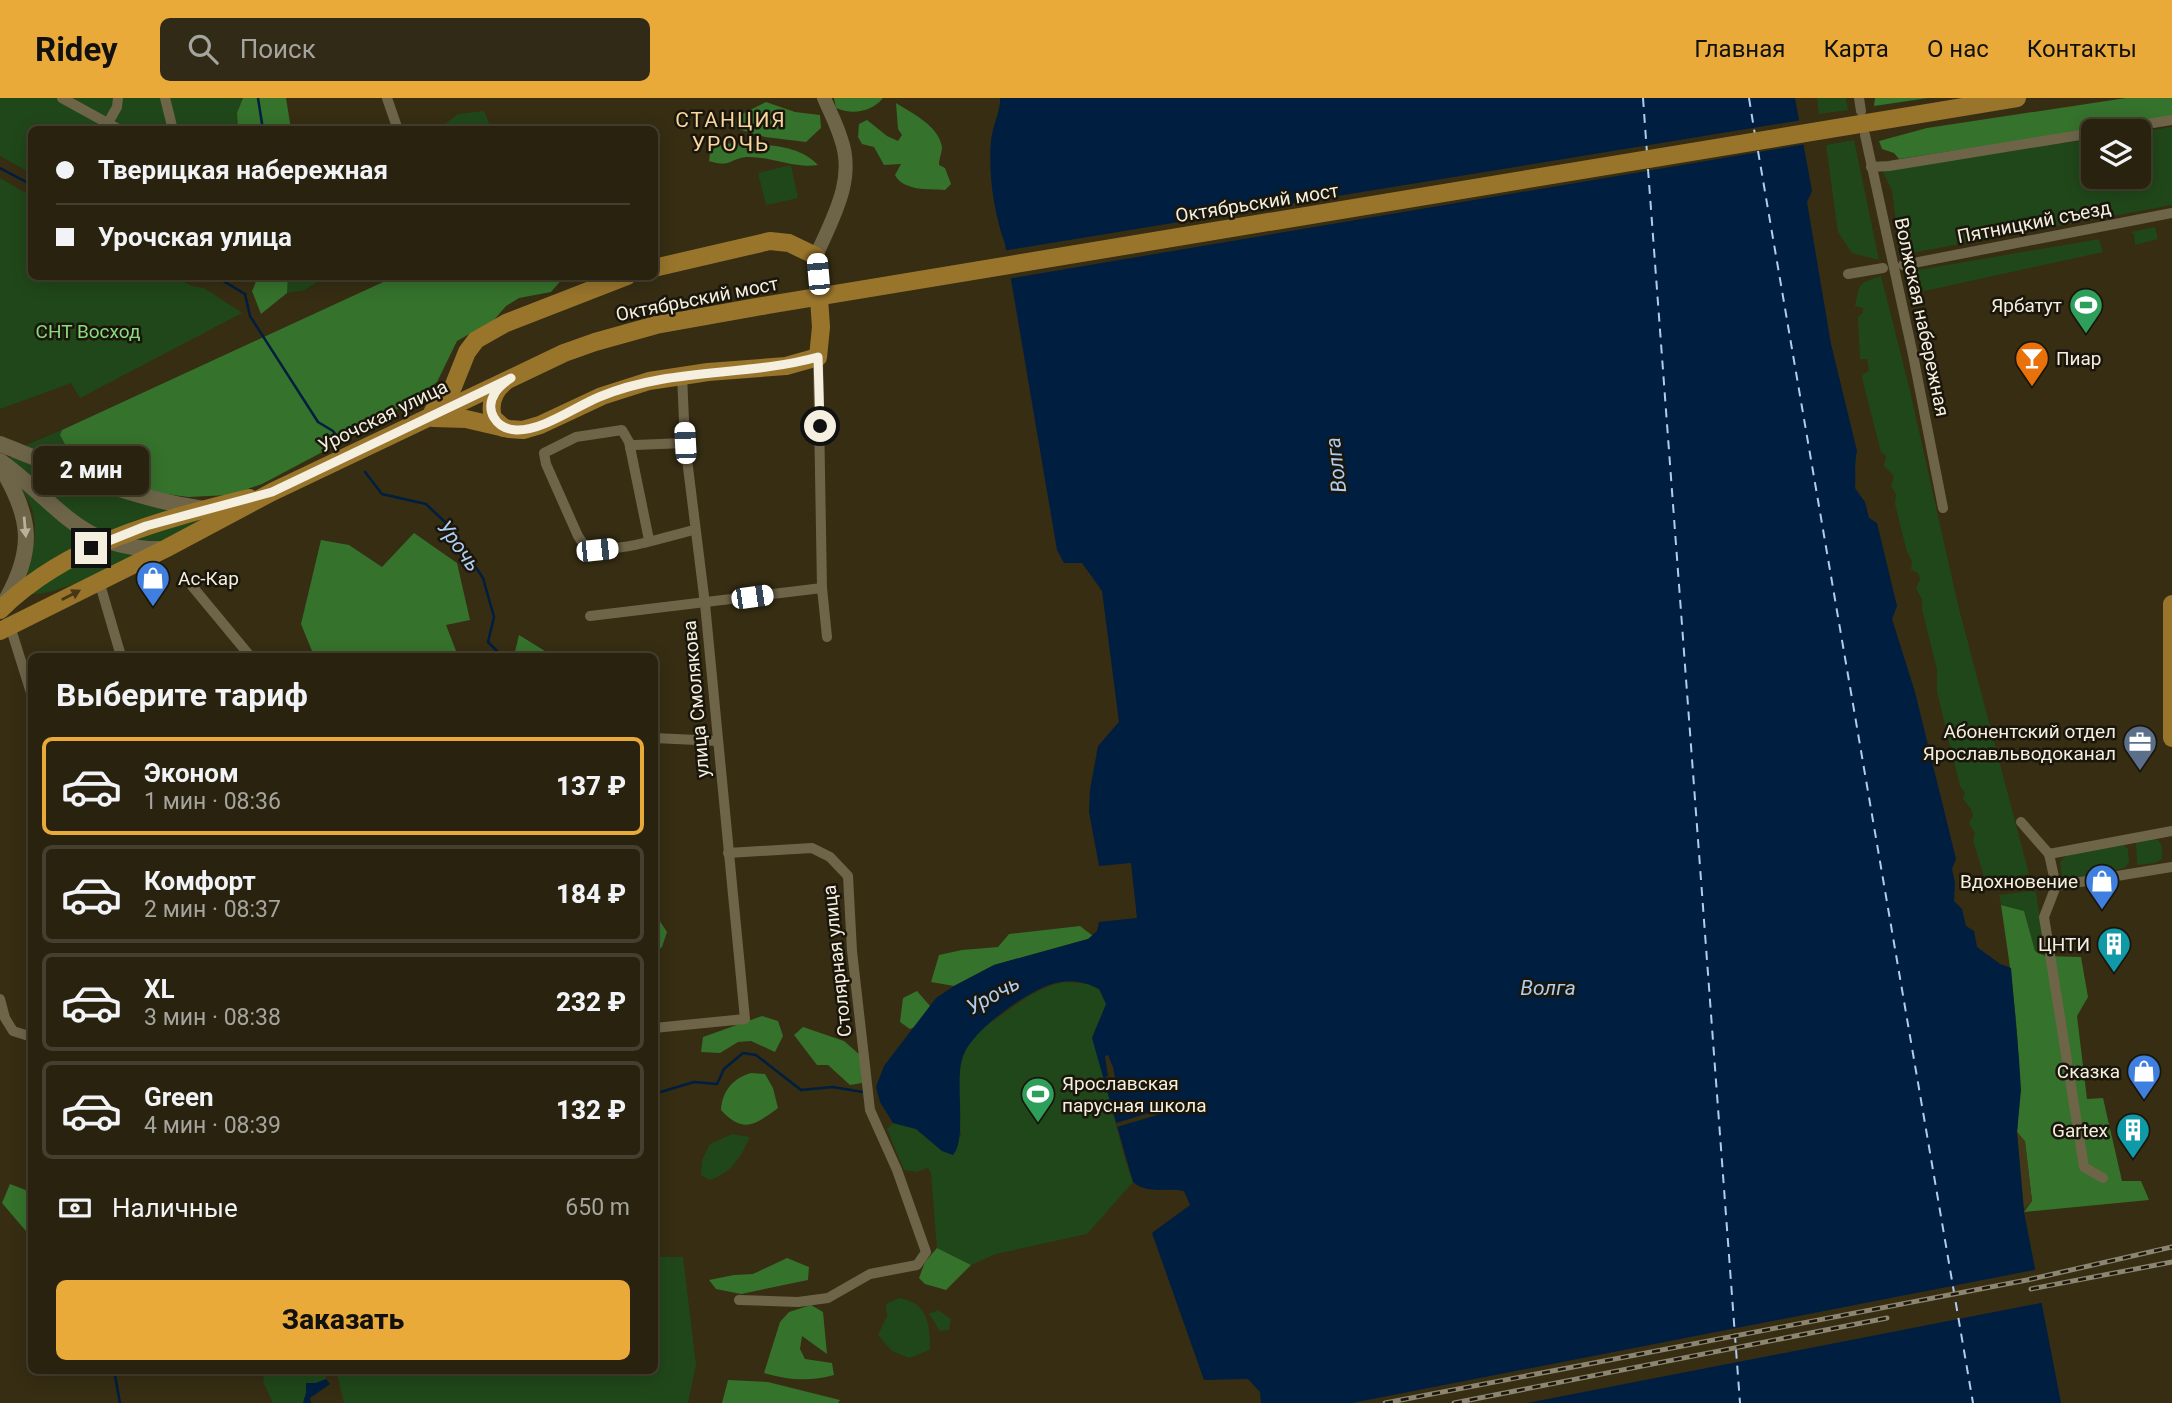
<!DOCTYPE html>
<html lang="ru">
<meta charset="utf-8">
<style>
:root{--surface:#28220e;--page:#302a17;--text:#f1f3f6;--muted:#a5a49e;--line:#443f2e;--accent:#eaaa39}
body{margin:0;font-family:Roboto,sans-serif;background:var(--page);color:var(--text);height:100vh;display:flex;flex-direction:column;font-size:26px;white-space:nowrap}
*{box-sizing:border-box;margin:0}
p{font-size:23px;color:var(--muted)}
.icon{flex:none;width:38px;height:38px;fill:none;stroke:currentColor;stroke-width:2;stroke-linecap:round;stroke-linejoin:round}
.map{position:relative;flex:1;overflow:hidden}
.sheet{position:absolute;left:28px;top:555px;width:630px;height:721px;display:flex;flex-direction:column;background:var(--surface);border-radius:10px;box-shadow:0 4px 18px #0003,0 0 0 2px var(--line)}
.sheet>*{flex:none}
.hud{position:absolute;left:28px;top:28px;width:630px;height:154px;border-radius:10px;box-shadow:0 4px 18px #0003,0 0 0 2px var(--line);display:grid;align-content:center;height:154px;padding:0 28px;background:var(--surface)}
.fabs{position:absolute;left:2081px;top:21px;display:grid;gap:14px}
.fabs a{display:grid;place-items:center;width:70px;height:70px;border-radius:10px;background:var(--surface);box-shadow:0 4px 18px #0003,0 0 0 2px var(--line);font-size:35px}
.end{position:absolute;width:32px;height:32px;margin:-16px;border:9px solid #f4efdf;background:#111;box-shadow:0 0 0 4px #111}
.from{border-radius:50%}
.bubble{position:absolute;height:49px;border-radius:10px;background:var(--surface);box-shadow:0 4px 18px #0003,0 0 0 2px var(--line);font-size:23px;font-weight:800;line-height:49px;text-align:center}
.car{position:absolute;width:21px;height:42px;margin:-21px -10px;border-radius:9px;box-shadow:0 0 5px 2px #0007;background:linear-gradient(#fff 24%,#345 0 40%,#fff 0 76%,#345 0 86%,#fff 0)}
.hud b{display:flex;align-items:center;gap:24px;height:66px;font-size:26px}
.hud b+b{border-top:2px solid var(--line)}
.hud i{width:18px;height:18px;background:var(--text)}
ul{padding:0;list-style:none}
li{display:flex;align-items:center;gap:21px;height:98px;margin:0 14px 10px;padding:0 14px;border:4px solid var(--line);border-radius:10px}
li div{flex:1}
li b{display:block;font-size:26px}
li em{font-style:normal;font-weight:800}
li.selected{border-color:var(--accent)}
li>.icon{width:63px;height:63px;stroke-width:1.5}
h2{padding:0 28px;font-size:32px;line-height:84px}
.pay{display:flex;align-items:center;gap:18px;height:77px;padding:0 28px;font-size:26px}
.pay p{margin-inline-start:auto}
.action{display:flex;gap:14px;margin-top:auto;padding:14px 28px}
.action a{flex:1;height:80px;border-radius:10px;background:var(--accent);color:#111;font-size:28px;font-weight:800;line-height:80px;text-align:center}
header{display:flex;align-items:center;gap:42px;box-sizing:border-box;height:98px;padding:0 35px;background:var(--accent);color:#111}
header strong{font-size:33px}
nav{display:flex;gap:38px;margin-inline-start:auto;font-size:24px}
.search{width:490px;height:63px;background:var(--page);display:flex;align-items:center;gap:18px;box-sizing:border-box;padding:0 24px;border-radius:10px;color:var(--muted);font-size:26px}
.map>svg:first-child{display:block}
.green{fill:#20471a}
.forest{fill:#35722c}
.sand{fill:#423919}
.water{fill:#001e3f}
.pier{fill:#362d13}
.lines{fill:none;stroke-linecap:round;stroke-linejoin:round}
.stream{stroke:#001e3f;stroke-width:2.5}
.ferry{stroke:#aecdf1;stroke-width:2;stroke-dasharray:9 7;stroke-linecap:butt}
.minor{stroke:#6e6549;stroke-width:10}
.tertiary{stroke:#6e6549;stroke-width:14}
.secondary{stroke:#6e6549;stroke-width:16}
.primary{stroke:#99752c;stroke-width:18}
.rail-casing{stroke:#8c8570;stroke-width:5}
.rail{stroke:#1a160b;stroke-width:2.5;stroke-dasharray:8;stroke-linecap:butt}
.oneway{fill:#b8b19c}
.oneway2{fill:#463717}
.route{stroke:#f4efdf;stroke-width:9}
.labels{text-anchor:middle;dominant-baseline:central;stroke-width:5;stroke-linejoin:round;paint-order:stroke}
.street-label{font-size:19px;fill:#f4efdf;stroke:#1a160b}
.poi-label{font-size:19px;fill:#f4efdf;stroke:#1a160b;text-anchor:end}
.park-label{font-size:19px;fill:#89db7d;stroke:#1a160b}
.neighbourhood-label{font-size:21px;letter-spacing:2px;fill:#f9d59f;stroke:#1a160b}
.water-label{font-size:21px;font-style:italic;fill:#aecdf1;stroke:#1a160b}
</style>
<header>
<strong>Ridey</strong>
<div class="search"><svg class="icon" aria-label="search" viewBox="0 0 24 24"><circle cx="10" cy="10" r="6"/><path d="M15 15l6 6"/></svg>Поиск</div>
<nav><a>Главная</a><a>Карта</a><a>О нас</a><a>Контакты</a></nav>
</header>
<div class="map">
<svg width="2172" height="1305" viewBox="0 0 2172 1305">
<rect width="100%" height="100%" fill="#362d13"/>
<g class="green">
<path d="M0,0H243L237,15L238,31L32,32L31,75L0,58Z"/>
<path d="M1817,0H1846L1848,12L1819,16Z"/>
<path d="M484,13L490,27L488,31H438L458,16Z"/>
<path d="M2172,29V107L1900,157L1892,92L1882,72L2093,41V79H2138L2139,34Z"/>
<path d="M1854,42L1879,162L1852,155L1838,134L1826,47Z"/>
<path d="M791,67L798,100L766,107L758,75Z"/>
<path d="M0,80L31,98L32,178L175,179L192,188L204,190L242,215L80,300L71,285L0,311Z"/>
<path d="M2155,129L2158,141L2135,147L2134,136L2131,134Z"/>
<path d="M2099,141L2103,154L1911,196L1906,174Z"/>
<path d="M1881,178L1910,293L1958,507L2029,776L1986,785L1973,742L1975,736L1969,725L1973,718L1971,711L1963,701L1965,695L1960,688L1937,594V572L1922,511V501L1916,491L1920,481L1918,475L1911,472L1912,463L1907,454L1895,406L1896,396L1891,388L1894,378L1884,368L1886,358L1881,354L1862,280L1863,276L1869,273L1867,261H1860L1858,219L1863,215V210L1855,208L1859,190L1864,184Z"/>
<path d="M288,179H325L305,192L287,195Z"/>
<path d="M62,332L61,337L78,370L26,350V347Z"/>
<path d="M12,358L171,411L136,422L107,436L77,418L7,363Z"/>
<path d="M13,381L93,443L25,485C32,459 41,429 29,404C25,396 18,388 13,381Z"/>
<path d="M211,420L165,443L124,442L170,427Z"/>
<path d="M105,449L139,455C111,468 59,498 30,496L58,474Z"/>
<path d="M2154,741L2158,742L2162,748V761L2155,765L2137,767L2136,744Z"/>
<path d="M2124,747L2128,751L2129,764L2125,770L2071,781L2062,779L2060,764L2066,757Z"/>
<path d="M2030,793L2036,794L2045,858L2035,853L2024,813L2001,807L1999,797Z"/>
<path d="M1064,884L1089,886L1103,894L1107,906L1093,936L1125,1062L1133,1084L1087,1136L996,1156L971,1167L937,1150L931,1075L928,1070L916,1074L904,1072L887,1031L893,1025L916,1031L942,1053L961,1038C957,1003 952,960 979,934C987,926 997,920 1006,914C1025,900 1041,889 1064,884Z"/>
<path d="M732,1036L750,1039C740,1060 732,1074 710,1082L701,1077L702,1062L710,1046Z"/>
<path d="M655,1159H683L696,1267L688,1305H344L336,1272H654Z"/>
<path d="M899,1200C928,1205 930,1226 930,1252L909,1260L892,1253L878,1237L887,1218L886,1206Z"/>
<path d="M938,1212L951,1221L949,1232L940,1233L929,1216Z"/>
<path d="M265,1272H325L326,1281C314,1285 306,1292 303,1305H273L263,1284Z"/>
</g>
<g class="forest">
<path d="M243,0H286L291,31H238L237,15Z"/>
<path d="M834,0H883C872,14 852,17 836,10Z"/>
<path d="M1875,0H1928L1874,8Z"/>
<path d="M2126,0H2172V17L2170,20L1899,61L1894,55L1882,51L1879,43L1927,30Z"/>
<path d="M766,4L795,14L820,17L821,30L806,44L765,39L728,28L734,20Z"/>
<path d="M896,5C912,15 939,28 942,49C942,54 939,61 939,67L945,70L951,86L945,92C929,91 903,93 895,77L901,66L884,67L874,49L862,46L858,39L859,26L867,22L887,38L898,43L902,37L898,31Z"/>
<path d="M739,45C766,47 798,46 818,67C795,71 770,58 746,59C729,61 731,70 709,63L710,55L719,46Z"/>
<path d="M258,179H288L287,195L261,216L252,193Z"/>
<path d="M394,179H564L551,194L519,200L506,208L494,222L457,243L437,284L406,307L376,321L347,341L262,386L230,397L188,399L145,393L78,370L60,337L62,332Z"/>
<path d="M414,435L457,465L470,522L446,527L458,558H314L301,526L321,442L349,447L382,469Z"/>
<path d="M519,537L553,558H514Z"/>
<path d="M2001,807L2024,813L2035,853L2045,858L2081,859L2088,899L2077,918L2087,1001L2103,1000L2122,1083H2141L2149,1102L2024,1114L2032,1103L2025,1044L2017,1034C2024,958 2012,882 2001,807Z"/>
<path d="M654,814L667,834L662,849L655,855Z"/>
<path d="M1080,828L1093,838L1088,841L994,867L954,888L931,884L939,857L962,852L998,849L1009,836Z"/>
<path d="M917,893L930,908L917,928L910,931L900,924L903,900Z"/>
<path d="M762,918L778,923L783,938L775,954L751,943L738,944L720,955L701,954L703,939Z"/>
<path d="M803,929L844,943L860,957L862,985L850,987L828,967H817L794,937Z"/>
<path d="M751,975L765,976L773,990L778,1010C755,1027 743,1036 721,1012C722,993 733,980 751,975Z"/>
<path d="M10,1086L31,1094V1139L2,1105Z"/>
<path d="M937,1150L971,1167L946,1192L925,1186L919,1180L925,1164Z"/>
<path d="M787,1160L809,1169L808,1182L741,1196L716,1191L709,1182L734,1177L753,1176Z"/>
<path d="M811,1207L823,1214L827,1256L802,1238L800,1251L805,1261L832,1265L834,1277C809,1284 789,1282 764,1275L780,1224L789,1214Z"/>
<path d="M728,1282L768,1284L840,1302L838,1305H722Z"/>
</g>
<path class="sand" d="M2017,1034L2025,1043L2032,1103L2024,1111Z"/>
<g class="water">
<path d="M1000,0H1795L1812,93L1807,104L1831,246L1857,353C1854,365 1856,377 1855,390L1865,404L1869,420L1877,425L1897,508L1892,521L1915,594L1956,761L1952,771L1955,785L1954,803L1962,811L1966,828L1974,833L1977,849L2000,866L2011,870L2019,961L2021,992L2017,1034L2024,1114L2061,1305H1261L1260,1294L1248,1281L1204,1282L1152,1135L1190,1107L1184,1093C1167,1089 1148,1097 1133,1084L1092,940L1106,906L1099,891C1084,883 1068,881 1052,886C1026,894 969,934 962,961C955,985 967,1042 953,1057L942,1053L916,1031L893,1025L880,1004L876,989L884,968L936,900L954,888L994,867L1088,841L1097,833L1099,824L1137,820L1131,765L1099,768L1089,714L1090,692L1098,648L1119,624L1102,493L1082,465H1064L1057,452L1005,146C994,115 988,76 991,43C992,29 1001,12 1000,0Z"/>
<path d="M326,1281L330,1286L310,1300L311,1305H303L306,1295V1285H316Z"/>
</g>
<g class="pier">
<path d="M1802,22L1806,46L1007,181L1002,153Z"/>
<path d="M1108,957L1113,969L1117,992L1115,996L1108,980L1104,979L1108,978L1105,958Z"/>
<path d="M1175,1007L1177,1011L1117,1029L1116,1025Z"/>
<path d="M2039,1171L2046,1204L1527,1305H1352Z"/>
</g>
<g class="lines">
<g class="stream">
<path d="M258,0L263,32"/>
<path d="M0,70L32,87"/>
<path d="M215,178L245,196L250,218L318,324L333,333L338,340"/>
<path d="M365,374L382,396L426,406L446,425L483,480L494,519L488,544L502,558"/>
<path d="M654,996L694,984L717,986L724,971L743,955L756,957L801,992L833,989L863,994"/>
<path d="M114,1272L120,1305"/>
</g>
<g class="ferry">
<path d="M1643,0L1647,55"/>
<path d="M1749,0L1755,37"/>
<path d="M1758,53L1973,1305"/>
<path d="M1648,71L1740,1305"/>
</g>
<g class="minor">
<path d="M62,0L120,32"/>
<path d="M165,0L173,32"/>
<path d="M387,0L398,32"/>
<path d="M1859,0L1861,13"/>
<path d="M108,25L117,9L118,0"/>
<path d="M2103,33L2172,22"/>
<path d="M1865,37L1913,257L1943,410"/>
<path d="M1871,69L1889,68L2093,35"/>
<path d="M1903,167L2172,115"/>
<path d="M1848,176L1883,170"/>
<path d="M818,259L822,490L827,539"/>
<path d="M630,350L635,347L685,345"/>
<path d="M649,442L629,344L622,332L576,339L544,355L546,366L578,438L586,450C621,455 660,440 694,432"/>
<path d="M99,483L121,558"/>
<path d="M192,488L250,558"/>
<path d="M590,518L822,490"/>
<path d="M10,528L32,598"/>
<path d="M654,640L718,643"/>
<path d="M2021,724L2049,756L2056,788L2044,819L2084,1069L2103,1080"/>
<path d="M728,755L812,750L830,759L848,778L852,853L870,1012L897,1072L926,1154L917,1167L870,1176L828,1200L798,1204L739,1202"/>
<path d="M2049,756L2172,733"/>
<path d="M2056,788L2172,769"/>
<path d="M0,901L5,920L13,933L32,939"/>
<path d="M654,930L745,921L705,506L685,345L682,277"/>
</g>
<path class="tertiary" d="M816,158C832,121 856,82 841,41C837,27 830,14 824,0"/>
<g class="secondary">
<path d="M0,346C66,372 133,401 204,411"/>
<path d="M0,363C61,407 79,453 165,451"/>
<path d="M1,369C32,420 35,452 5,504"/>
</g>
<g class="primary">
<path d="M433,313L453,289L467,254L476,242L506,225L627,178"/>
<path d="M433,320L466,321L509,331L523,332L540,327L602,298L649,283L708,274L786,268L818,259L821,229L816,158L789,145L770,143L654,170"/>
<path d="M504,330L493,320C489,306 494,293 505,284"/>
<path d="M2172,506V640"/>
<path d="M0,512C67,446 160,422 249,400"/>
<path d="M0,533L165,451L272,394L564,255L595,244L656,227L768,207L2017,0"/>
</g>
<g class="rail-casing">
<g id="rail">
<path d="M2031,1191L2172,1164"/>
<path d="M1385,1305L2027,1182L2172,1149"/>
<path d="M1454,1305L1887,1220"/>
</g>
</g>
<use href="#rail" class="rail"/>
</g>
<defs><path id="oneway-solid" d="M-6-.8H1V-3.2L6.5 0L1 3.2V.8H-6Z" transform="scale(1.75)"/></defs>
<use class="oneway" href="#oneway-solid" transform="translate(25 429) rotate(85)"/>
<use class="oneway2" href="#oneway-solid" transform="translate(71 497) rotate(-27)"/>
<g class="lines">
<path class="route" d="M91,450L146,428L272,394L511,280C505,284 499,288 495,295C484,312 496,331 516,332C542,333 575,309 599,299C670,269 746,279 818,259L820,328"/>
</g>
<defs>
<g id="stadium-pin" transform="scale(1.75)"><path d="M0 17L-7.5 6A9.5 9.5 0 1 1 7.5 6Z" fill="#2e9e5b" stroke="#1a160b"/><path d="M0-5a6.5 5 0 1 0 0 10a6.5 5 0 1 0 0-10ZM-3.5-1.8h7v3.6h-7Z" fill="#fff"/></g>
<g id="bar-pin" transform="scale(1.75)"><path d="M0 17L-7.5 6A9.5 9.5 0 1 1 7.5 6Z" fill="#e8710a" stroke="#1a160b"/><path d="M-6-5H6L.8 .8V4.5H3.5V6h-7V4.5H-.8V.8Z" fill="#fff"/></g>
<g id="shop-pin" transform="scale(1.75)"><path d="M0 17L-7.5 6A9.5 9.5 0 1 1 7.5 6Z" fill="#3f7fe0" stroke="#1a160b"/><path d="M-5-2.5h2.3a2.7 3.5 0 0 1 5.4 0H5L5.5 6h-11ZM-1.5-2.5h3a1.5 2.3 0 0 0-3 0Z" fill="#fff"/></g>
<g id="office-pin" transform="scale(1.75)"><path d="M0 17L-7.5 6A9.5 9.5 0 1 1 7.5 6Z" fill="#5c6f8a" stroke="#1a160b"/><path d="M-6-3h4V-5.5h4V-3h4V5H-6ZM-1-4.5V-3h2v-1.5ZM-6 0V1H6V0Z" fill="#fff"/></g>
<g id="building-pin" transform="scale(1.75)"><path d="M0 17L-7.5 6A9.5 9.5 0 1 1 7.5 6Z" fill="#0f9aa8" stroke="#1a160b"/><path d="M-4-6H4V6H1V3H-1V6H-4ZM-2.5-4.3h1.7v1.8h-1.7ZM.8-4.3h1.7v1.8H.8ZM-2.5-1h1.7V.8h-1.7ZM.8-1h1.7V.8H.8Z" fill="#fff"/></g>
</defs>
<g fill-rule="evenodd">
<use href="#stadium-pin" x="2086" y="207"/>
<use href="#bar-pin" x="2032" y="260"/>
<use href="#shop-pin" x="153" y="480"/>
<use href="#office-pin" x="2140" y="644"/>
<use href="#shop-pin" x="2102" y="783"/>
<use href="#building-pin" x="2114" y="846"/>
<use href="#shop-pin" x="2144" y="973"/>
<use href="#stadium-pin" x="1038" y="996"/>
<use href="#building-pin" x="2133" y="1032"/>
</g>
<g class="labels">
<g class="street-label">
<text transform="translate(1257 105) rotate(-9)">Октябрьский мост</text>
<text transform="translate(2034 124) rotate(-11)">Пятницкий съезд</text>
<text transform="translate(697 201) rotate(-11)">Октябрьский мост</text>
<text transform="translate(1922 219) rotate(78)">Волжская набережная</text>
<text transform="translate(383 318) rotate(-26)">Урочская улица</text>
<text transform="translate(696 601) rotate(-95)">улица Смолякова</text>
<text transform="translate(837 863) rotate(-96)">Столярная улица</text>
</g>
<g class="poi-label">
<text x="2062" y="207">Ярбатут</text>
<text x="2056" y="260" text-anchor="start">Пиар</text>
<text x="178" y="480" text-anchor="start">Ас-Кар</text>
<text x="2116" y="633">Абонентский отдел<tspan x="2116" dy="22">Ярославльводоканал</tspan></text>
<text x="2078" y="783">Вдохновение</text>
<text x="2090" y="846">ЦНТИ</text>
<text x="2120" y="973">Сказка</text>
<text x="1062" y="985" text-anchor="start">Ярославская<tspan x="1062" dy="22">парусная школа</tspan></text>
<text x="2108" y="1032">Gartex</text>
</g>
<g class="park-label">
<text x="88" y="233">СНТ Восход</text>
</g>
<g class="neighbourhood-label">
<text x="731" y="22">СТАНЦИЯ<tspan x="731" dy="24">УРОЧЬ</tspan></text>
</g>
<g class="water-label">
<text transform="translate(1336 367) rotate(-97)">Волга</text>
<text transform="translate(459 448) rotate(54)">Урочь</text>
<text x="1548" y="890">Волга</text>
<text transform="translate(993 897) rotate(-29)">Урочь</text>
</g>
</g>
</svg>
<div class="fabs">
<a><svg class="icon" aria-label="layers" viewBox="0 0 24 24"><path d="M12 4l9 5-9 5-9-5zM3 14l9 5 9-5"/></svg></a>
</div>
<i class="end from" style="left:820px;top:328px"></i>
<i class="end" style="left:91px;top:450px"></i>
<div class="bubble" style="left:33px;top:348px;width:116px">2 мин</div>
<i class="car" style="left:818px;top:176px;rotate:355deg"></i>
<i class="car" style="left:685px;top:345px;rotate:357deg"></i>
<i class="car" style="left:597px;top:452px;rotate:84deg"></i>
<i class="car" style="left:752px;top:499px;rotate:82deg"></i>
<div class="hud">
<b><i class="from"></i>Тверицкая набережная</b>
<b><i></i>Урочская улица</b>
</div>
<section class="sheet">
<h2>Выберите тариф</h2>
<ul>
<li class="selected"><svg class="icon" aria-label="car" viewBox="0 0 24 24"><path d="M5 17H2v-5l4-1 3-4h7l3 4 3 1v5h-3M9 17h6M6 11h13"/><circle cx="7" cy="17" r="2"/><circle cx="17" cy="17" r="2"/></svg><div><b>Эконом</b><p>1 мин · 08:36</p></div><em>137 ₽</em></li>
<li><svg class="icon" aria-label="car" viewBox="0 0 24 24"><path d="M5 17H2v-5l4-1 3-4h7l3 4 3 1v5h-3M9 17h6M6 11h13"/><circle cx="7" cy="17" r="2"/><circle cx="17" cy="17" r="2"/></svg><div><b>Комфорт</b><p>2 мин · 08:37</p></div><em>184 ₽</em></li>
<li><svg class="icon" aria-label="car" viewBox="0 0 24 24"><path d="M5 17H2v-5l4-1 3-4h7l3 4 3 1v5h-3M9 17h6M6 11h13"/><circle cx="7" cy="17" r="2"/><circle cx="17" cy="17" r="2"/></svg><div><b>XL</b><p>3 мин · 08:38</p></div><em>232 ₽</em></li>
<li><svg class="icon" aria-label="car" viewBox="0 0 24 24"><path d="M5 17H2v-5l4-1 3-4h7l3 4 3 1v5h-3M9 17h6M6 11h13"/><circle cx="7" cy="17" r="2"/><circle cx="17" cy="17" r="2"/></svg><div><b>Green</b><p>4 мин · 08:39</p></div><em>132 ₽</em></li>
</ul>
<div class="pay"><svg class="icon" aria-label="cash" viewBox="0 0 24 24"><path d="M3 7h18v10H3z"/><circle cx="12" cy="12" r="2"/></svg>Наличные<p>650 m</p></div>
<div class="action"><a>Заказать</a></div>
</section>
</div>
